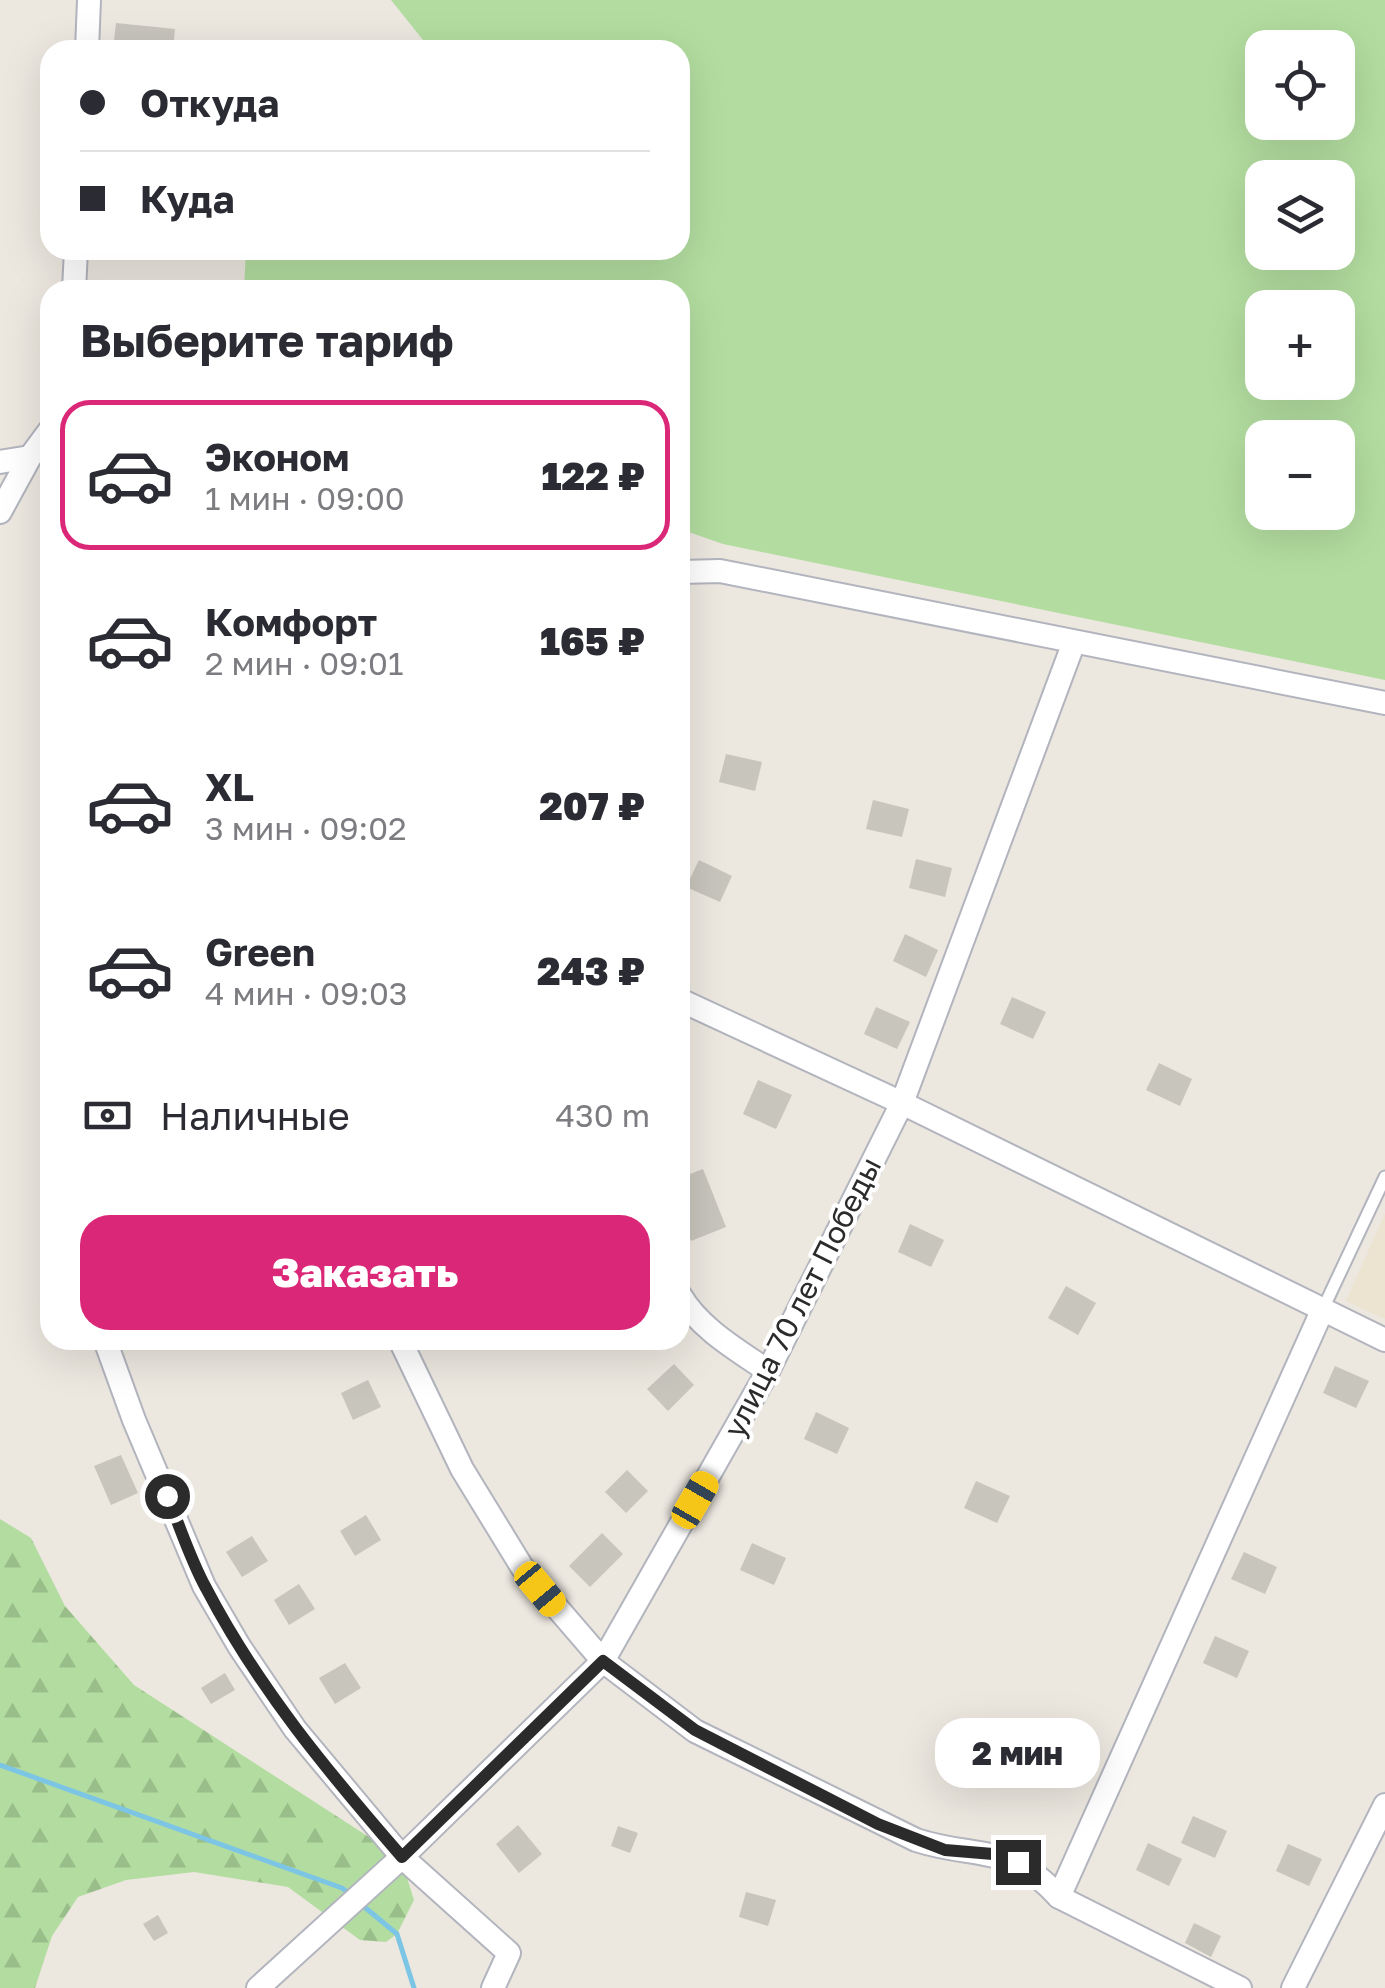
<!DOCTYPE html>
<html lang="ru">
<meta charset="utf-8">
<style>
:root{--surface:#fff;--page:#f7f7f7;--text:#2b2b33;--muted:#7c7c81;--line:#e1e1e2;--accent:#db2777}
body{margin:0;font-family:"Golos Text",sans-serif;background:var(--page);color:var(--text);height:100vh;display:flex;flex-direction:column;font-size:38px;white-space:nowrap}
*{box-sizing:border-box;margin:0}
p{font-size:32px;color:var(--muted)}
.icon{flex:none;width:55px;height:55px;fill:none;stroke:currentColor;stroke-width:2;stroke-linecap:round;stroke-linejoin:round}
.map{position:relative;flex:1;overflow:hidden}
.side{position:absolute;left:40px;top:280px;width:650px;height:1070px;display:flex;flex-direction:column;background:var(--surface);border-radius:30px;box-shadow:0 10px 40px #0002}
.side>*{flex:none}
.hud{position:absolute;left:40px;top:40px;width:650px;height:220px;border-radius:30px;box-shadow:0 10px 40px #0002;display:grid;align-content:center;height:220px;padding:0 40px;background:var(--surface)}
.tools{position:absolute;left:1245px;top:30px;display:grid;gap:20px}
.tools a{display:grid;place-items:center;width:110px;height:110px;border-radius:20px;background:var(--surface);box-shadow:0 10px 40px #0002;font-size:50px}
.end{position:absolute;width:45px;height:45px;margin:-22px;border:12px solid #2b2b2b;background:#fff;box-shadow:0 0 0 5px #fff}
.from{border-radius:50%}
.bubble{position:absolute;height:70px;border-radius:30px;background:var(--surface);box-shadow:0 10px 40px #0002;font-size:32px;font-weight:800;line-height:70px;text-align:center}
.car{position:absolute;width:30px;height:60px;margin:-30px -15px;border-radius:12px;box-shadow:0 0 8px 2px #0007;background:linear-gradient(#f5c518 24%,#345 0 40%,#f5c518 0 76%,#345 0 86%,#f5c518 0)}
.hud b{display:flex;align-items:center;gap:35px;height:95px;font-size:38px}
.hud b+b{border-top:2px solid var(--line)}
.hud i{width:25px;height:25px;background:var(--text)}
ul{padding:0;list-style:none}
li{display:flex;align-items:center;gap:30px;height:150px;margin:0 20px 15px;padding:0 20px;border:5px solid transparent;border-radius:30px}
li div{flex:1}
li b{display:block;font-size:38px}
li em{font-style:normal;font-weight:800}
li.on{border-color:var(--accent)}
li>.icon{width:90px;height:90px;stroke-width:1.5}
h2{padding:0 40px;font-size:45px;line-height:120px}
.pay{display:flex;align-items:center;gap:25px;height:110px;padding:0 40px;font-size:38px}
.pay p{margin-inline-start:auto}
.primary-button{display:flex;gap:20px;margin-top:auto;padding:20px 40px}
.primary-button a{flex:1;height:115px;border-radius:30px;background:var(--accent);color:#fff;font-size:40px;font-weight:800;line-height:115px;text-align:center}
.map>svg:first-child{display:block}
.education{fill:#ece4d0}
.grass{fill:#b3dda0;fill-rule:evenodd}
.forest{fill:url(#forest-firs)}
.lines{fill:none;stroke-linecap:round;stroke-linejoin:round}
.stream{stroke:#7cc5e4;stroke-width:5}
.building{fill:#c8c5bd}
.service-casing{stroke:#b2b4be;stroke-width:15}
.minor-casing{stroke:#b2b4be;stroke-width:26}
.service{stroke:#fff;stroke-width:11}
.minor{stroke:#fff;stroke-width:22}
.route{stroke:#2b2b2b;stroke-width:12}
.labels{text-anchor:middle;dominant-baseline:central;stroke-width:8;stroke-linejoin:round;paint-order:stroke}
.street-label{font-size:30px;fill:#2b2b2b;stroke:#fff}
</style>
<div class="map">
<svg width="1385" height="1988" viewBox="0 0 1385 1988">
<defs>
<pattern id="forest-firs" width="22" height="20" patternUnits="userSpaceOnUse" patternTransform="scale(2.5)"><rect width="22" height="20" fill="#b3dda0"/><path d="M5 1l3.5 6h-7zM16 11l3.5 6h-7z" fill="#9abe8a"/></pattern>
</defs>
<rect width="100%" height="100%" fill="#ece7df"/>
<path class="education" d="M1385,1214V1319L1346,1301Z"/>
<path class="grass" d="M391,0H1385V680L723,544L680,529V290H244L246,250H680V50H431ZM1262,48H1338V122H1262ZM1262,178H1338V252H1262ZM1262,308H1338V382H1262ZM1262,438H1338V512H1262Z"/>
<path class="forest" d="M0,1519L31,1538L65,1606L134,1685L389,1850L407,1878L414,1900L397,1934L386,1942L360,1940L288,1887L194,1872L126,1880L78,1897L52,1936L35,1988H0Z"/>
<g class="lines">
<g class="stream">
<path d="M0,1765L342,1888L350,1894"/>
<path d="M362,1905L397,1934L414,1988"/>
</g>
</g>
<g class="building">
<path d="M116,23L175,29L173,50H113Z"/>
<path d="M726,754L762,762L755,791L719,782Z"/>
<path d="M873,800L909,809L902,837L866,829Z"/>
<path d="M916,859L952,868L945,897L909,888Z"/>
<path d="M699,860L732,876L720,902L686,887Z"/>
<path d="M905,934L938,950L926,977L893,961Z"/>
<path d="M1012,997L1046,1012L1033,1039L1000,1024Z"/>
<path d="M876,1007L910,1022L897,1049L864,1034Z"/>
<path d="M1159,1063L1192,1079L1180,1106L1146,1090Z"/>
<path d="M758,1080L792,1095L776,1129L743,1114Z"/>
<path d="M703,1169L726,1227L691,1241L680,1214V1178Z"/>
<path d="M910,1224L944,1240L931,1267L898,1252Z"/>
<path d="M1066,1286L1096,1303L1078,1335L1048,1318Z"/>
<path d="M674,1364L694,1385L668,1411L647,1389Z"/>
<path d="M1335,1366L1369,1381L1356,1408L1323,1393Z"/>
<path d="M368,1380L381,1407L353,1420L341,1393Z"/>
<path d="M816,1412L849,1428L837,1454L804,1439Z"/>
<path d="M121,1455L138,1493L111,1505L94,1466Z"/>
<path d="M627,1470L648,1491L626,1513L605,1492Z"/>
<path d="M976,1481L1010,1496L997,1523L964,1508Z"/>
<path d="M366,1515L381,1540L355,1556L340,1531Z"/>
<path d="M602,1533L623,1554L590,1587L569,1566Z"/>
<path d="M252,1536L268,1561L242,1577L226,1552Z"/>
<path d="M752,1543L786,1558L774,1585L740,1570Z"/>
<path d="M1244,1552L1277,1567L1265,1594L1231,1579Z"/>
<path d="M299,1584L315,1609L289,1625L274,1600Z"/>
<path d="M1215,1636L1249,1651L1237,1678L1203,1663Z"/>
<path d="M345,1663L361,1688L335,1704L319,1678Z"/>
<path d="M225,1673L235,1690L211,1704L201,1688Z"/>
<path d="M1193,1816L1227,1831L1215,1858L1181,1843Z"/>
<path d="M518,1825L542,1854L519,1873L496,1844Z"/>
<path d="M618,1826L638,1833L630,1853L611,1846Z"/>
<path d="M1148,1843L1182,1859L1169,1886L1136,1870Z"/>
<path d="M1288,1844L1322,1859L1309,1886L1276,1871Z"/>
<path d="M746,1892L776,1900L768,1926L739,1917Z"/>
<path d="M158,1915L168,1933L154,1941L143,1924Z"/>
<path d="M1194,1923L1221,1936L1211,1957L1185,1943Z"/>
</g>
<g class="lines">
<g class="service-casing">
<path id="service" d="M1322,1311L1385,1177"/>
</g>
<g class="minor-casing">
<g id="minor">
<path d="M87,50L89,0"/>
<path d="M74,290L76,250"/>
<path d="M0,462L30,457"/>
<path d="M0,512L30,457L50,430"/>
<path d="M680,572L720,571L1385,703"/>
<path d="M680,1000L902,1103L1385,1340"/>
<path d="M680,1295C699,1328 737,1350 768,1371"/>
<path d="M105,1340L134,1420L204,1586L239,1646L295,1729L402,1857L509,1953L493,1988"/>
<path d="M400,1340L462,1469L522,1567L603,1661L695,1731L916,1840C978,1860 1009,1842 1059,1897L1240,1988"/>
<path d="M1059,1897L1322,1311"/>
<path d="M258,1988L402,1857L603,1661L768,1371L902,1103L1074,642"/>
<path d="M1293,1988L1385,1805"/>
</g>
</g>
<use href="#service" class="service"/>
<use href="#minor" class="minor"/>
</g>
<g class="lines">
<path class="route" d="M167,1496C180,1526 190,1559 206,1588C258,1688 329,1773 402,1857L603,1661L695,1730L878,1824L945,1850L993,1854L1018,1862"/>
</g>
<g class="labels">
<g class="street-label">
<text transform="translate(802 1297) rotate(-63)">улица 70 лет Победы</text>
</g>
</g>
</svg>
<div class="tools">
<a><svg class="icon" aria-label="locate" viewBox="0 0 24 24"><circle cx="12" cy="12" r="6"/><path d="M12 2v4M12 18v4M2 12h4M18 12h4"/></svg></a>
<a><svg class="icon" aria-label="layers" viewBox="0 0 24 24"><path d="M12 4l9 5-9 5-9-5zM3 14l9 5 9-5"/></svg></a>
<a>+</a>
<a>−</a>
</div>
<i class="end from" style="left:167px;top:1496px"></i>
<i class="end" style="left:1018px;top:1862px"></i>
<div class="bubble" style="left:935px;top:1718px;width:165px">2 мин</div>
<i class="car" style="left:695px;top:1500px;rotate:30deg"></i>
<i class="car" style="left:540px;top:1589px;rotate:140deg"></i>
<div class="hud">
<b><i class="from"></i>Откуда</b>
<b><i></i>Куда</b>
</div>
<section class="side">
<h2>Выберите тариф</h2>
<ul>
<li class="on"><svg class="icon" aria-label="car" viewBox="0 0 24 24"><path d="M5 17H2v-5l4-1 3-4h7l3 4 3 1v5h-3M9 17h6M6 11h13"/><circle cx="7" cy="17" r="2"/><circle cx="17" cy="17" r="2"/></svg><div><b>Эконом</b><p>1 мин · 09:00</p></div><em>122 ₽</em></li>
<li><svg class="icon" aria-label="car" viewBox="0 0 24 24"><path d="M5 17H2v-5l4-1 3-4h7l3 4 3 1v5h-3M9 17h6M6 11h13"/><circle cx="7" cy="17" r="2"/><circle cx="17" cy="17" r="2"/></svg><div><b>Комфорт</b><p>2 мин · 09:01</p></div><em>165 ₽</em></li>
<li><svg class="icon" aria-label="car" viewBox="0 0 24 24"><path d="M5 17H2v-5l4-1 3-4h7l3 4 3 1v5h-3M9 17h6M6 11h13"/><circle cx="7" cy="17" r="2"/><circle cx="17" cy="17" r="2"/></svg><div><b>XL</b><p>3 мин · 09:02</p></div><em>207 ₽</em></li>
<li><svg class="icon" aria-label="car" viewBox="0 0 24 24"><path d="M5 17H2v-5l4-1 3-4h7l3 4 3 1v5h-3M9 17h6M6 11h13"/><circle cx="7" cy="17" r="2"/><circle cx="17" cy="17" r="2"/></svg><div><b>Green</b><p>4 мин · 09:03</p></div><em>243 ₽</em></li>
</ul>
<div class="pay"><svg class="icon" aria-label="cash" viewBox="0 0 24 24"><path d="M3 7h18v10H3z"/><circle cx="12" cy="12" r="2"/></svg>Наличные<p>430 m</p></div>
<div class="primary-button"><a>Заказать</a></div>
</section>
</div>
